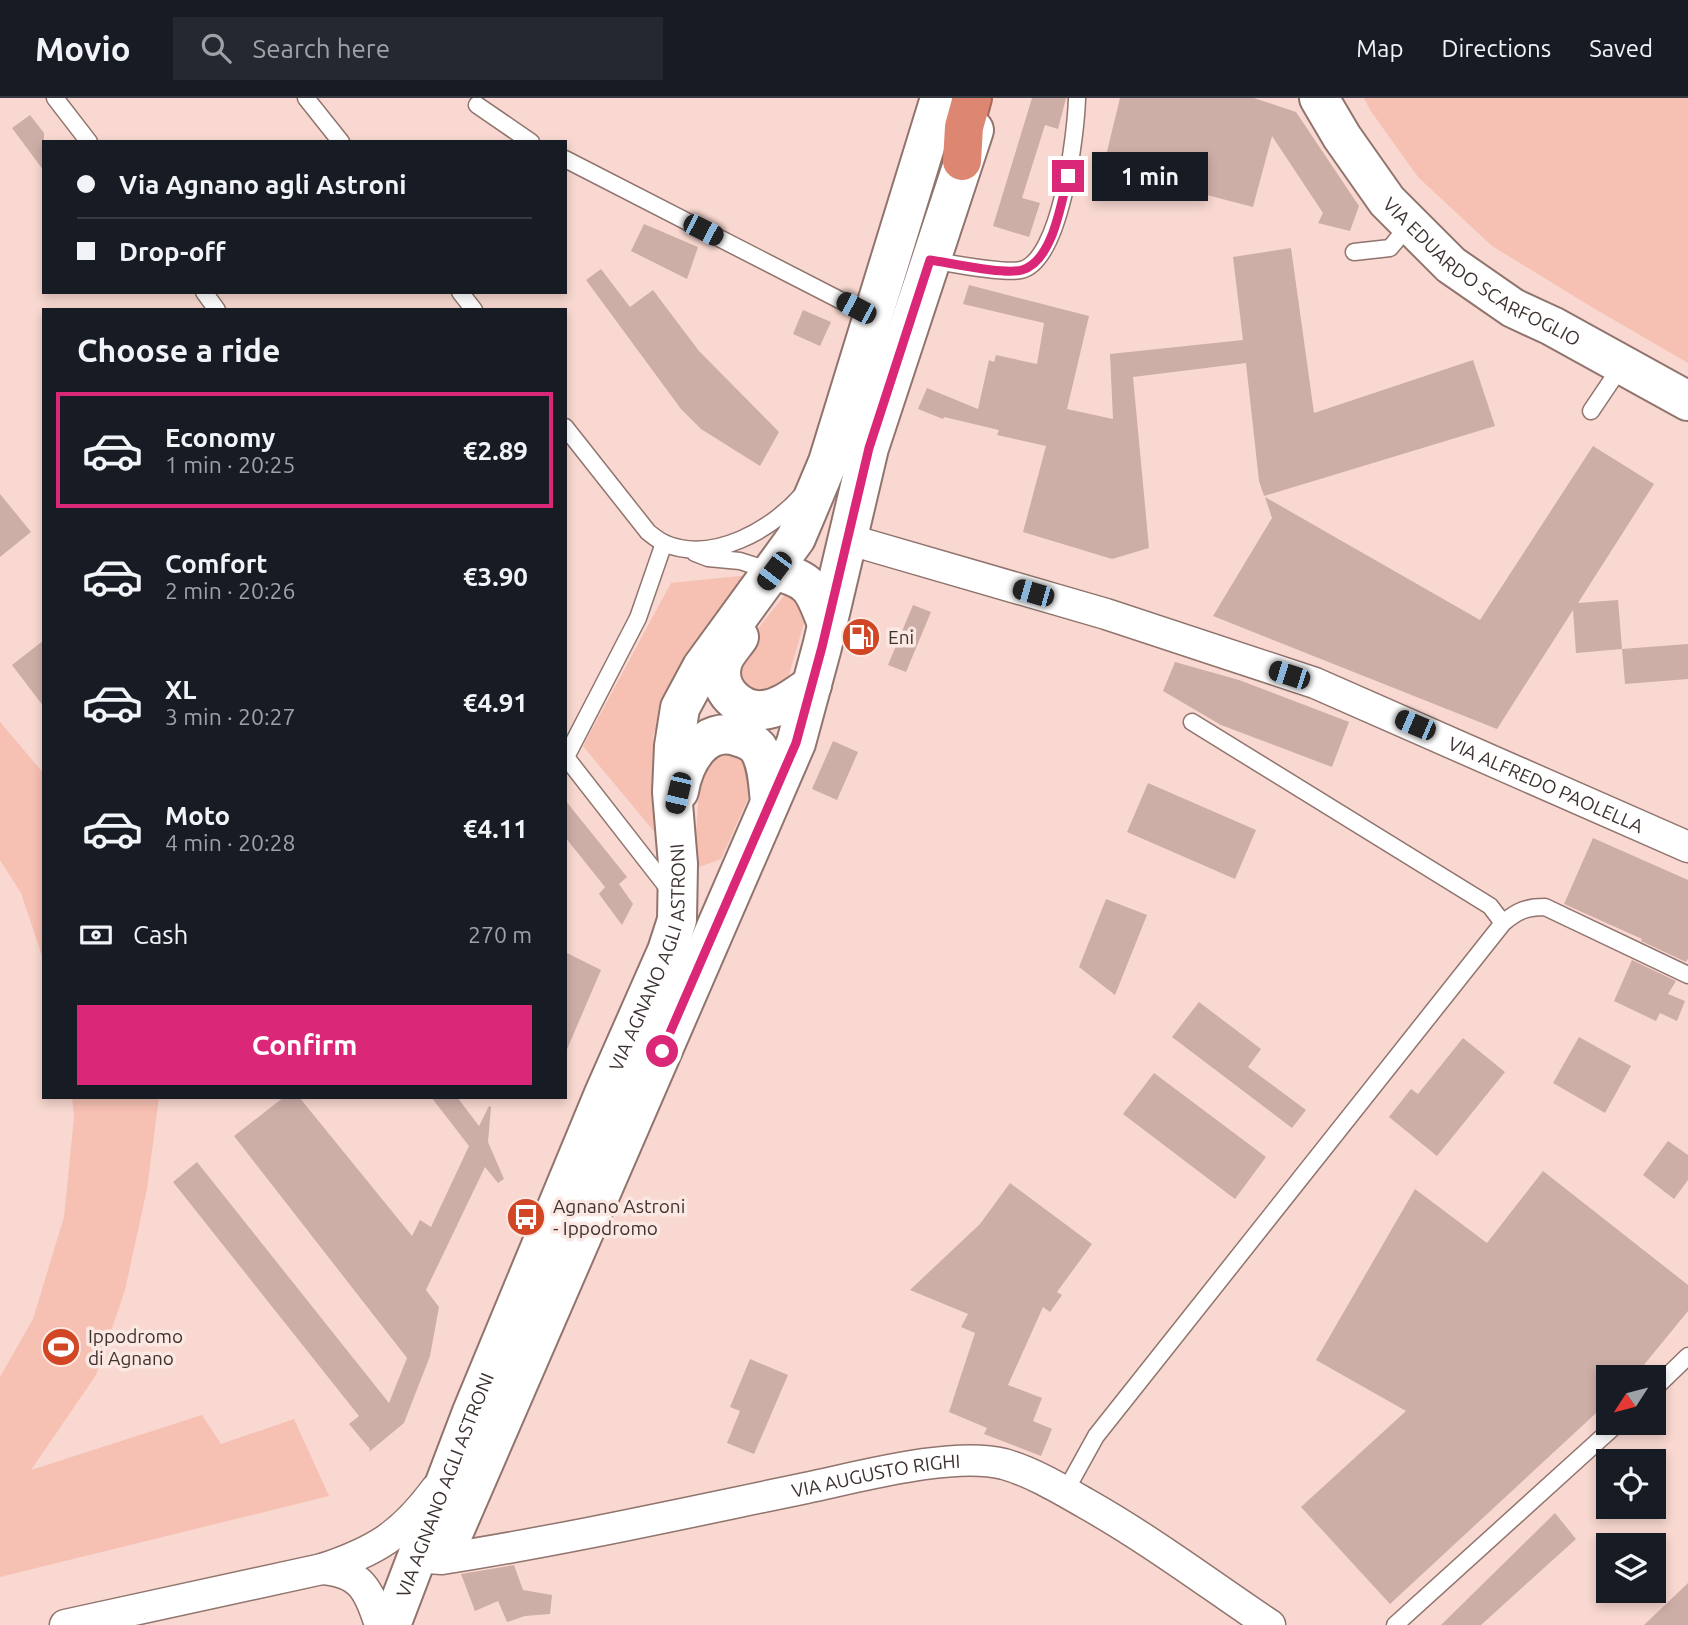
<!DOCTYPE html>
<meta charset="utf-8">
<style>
:root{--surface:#171b24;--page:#242831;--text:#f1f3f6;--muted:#9ea1a6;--line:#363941;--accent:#db2777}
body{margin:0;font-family:Ubuntu,sans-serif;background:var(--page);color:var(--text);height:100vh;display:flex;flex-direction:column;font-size:26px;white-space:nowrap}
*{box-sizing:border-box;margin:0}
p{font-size:23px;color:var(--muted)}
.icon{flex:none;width:38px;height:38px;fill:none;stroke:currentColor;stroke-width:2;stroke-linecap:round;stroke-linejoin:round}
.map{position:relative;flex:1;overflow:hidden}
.details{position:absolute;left:42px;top:210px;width:525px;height:791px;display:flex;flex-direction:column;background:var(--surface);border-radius:0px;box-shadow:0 4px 10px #0003}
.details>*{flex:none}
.top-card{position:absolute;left:42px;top:42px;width:525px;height:154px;border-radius:0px;box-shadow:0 4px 10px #0003;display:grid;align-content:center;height:154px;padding:0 35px;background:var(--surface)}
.needle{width:46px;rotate:234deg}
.tools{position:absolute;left:1596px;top:1267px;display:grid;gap:14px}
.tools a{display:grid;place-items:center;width:70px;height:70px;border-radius:0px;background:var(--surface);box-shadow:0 4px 10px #0003;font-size:35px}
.end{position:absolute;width:32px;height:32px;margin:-16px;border:9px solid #db2777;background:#fff;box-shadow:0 0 0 4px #fff}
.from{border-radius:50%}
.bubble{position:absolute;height:49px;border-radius:0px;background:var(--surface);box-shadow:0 4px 10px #0003;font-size:23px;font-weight:600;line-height:49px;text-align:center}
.car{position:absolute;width:21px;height:42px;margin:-21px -10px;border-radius:9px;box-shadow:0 0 5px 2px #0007;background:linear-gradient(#222 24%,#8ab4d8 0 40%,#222 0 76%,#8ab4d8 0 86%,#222 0)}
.top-card b{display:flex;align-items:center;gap:24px;height:66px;font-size:26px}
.top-card b+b{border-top:2px solid var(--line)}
.top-card i{width:18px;height:18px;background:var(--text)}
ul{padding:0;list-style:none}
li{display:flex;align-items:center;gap:21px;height:116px;margin:0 14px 10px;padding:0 21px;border:4px solid transparent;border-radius:0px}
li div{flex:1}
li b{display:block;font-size:26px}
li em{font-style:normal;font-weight:600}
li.selected{border-color:var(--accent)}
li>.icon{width:63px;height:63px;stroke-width:1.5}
h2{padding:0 35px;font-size:32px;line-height:84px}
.pay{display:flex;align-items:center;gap:18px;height:77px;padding:0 35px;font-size:26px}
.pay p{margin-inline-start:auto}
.button{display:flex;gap:14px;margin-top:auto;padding:14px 35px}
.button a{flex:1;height:80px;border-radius:0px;background:var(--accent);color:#fff;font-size:28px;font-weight:600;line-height:80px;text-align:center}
header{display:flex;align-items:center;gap:42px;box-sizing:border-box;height:98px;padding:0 35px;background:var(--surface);border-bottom:2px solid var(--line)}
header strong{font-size:33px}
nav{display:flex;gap:38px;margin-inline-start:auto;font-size:24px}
.search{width:490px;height:63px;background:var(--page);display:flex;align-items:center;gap:18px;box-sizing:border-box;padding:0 24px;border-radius:0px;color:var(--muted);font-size:26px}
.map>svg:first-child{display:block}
.green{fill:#f6c0b2}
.building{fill:#cdaea7}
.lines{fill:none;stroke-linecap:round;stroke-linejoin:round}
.lane-casing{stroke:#90746d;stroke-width:19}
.street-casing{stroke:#90746d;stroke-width:33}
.secondary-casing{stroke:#90746d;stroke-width:42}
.highway-casing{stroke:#a5695b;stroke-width:42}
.lane{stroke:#fff;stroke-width:16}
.street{stroke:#fff;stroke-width:30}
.secondary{stroke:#fff;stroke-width:38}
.highway{stroke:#dd8772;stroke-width:38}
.route{stroke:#db2777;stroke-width:9}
.labels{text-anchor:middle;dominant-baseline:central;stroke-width:7;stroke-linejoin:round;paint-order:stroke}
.street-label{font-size:19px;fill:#3e322f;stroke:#fce8e3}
.poi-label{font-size:19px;fill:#3e322f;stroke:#fce8e3;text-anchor:start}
</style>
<header>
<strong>Movio</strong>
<div class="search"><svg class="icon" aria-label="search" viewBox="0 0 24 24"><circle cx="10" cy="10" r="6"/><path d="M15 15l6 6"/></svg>Search here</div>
<nav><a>Map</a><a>Directions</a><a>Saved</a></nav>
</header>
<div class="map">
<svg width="1688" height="1527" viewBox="0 0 1688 1527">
<rect width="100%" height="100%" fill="#f8d8d0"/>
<g class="green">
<path d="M1364,0H1688V265L1595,211L1492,148L1418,79L1370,12Z"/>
<path d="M750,477L689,564L653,637L663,744L583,648L671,485Z"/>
<path d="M791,489L809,508L788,580L776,593L744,595L737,557Z"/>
<path d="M0,624L44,676V864L21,795L0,762Z"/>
<path d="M712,653L747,657L750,696L721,761L694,771L700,673Z"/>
<path d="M72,999H159L147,1091L125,1192L96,1277L31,1372L202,1317L221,1346L294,1321L329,1398L0,1479V1279L33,1221L64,1119L74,1019Z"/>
</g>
<g class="building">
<path d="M1032,0H1066L1058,31L1045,27L1022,100L1040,105L1029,139L993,128Z"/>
<path d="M1120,0H1254L1296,14L1359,108L1350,133L1318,125L1323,115L1272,38L1253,109L1103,70Z"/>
<path d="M30,17L44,35V73L12,30Z"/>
<path d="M644,126L698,149L687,181L631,153Z"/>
<path d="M1291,150L1314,315L1473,262L1495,328L1264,398L1259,383L1246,265L1133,279L1149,450L1112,461L1023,434L1046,348L997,337L999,332L944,319L943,321L918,311L927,290L978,311L989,262L994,264L996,257L1037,266L1044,225L963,206L969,187L1089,218L1067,311L1113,321L1110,256L1243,242L1233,159Z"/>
<path d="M601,171L630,209L653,192L699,253L779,334L760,368L701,331L681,311L586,182Z"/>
<path d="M803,212L831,224L820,248L793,236Z"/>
<path d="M1593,348L1654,386L1578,505L1618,502L1622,551L1576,555L1573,512L1497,631L1213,518L1272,420L1265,399L1480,522Z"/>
<path d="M0,396L31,434L0,459Z"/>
<path d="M913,507L931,514L906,574L888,567Z"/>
<path d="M44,542V609L12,567Z"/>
<path d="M1688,546V581L1625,586L1622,551Z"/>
<path d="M1175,564L1239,582L1349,624L1332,669L1221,627L1163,593Z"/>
<path d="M833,643L858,654L837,702L812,691Z"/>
<path d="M1148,685L1256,732L1235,781L1127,734Z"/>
<path d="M565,702L627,779L619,786L633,806L622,827L599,796L605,789L565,739Z"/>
<path d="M1593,740L1688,782V861L1686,864L1641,843L1642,841L1564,806Z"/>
<path d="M1106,801L1147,817L1115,897L1079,869Z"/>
<path d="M565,854L601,872L565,956Z"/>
<path d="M1632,862L1676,883L1668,896L1685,903L1677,923L1660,915L1656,923L1614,903Z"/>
<path d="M1199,904L1261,951L1248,969L1306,1012L1292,1030L1172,939Z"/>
<path d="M1579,939L1631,968L1605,1015L1553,985Z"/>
<path d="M1463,940L1505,974L1437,1058L1389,1019L1411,991L1418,996Z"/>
<path d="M1154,975L1266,1059L1235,1101L1123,1016Z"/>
<path d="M284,999H299L412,1138L420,1122L431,1129L469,1048L431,999H457L479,1028L489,1008L491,1009L488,1044L504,1081L498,1085L485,1069L426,1192L439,1209L430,1258L404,1325L369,1354L370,1351L349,1326L359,1318L173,1084L197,1064L389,1305L407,1260L234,1038Z"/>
<path d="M1668,1043L1688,1057V1082L1674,1101L1643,1077Z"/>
<path d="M1543,1073L1688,1187V1213L1634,1279H1608V1304L1390,1506L1301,1409L1406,1313L1316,1262L1415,1091L1487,1145Z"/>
<path d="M1010,1085L1092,1146L1057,1194L1062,1197L1050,1214L1043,1209L1008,1287L1042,1300L1033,1323L1052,1331L1041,1358L984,1336L987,1330L949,1314L975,1235L961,1229L968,1216L910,1192L980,1126Z"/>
<path d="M750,1261L788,1277L754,1356L727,1345L740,1313L730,1309Z"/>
<path d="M1555,1415L1576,1441L1481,1527H1441Z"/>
<path d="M514,1467L523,1492L552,1497L550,1516L525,1518L507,1524L498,1503L475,1513L461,1476Z"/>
<path d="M1688,1485V1527H1644Z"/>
</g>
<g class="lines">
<g class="lane-casing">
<g id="lane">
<path d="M55,0L89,44"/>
<path d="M306,0L341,44"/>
<path d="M477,7L531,44"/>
<path d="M565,61L871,218"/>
<path d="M1354,154L1390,150L1409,127"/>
<path d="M930,162C949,165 1004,176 1021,172C1061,163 1076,36 1077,0"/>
<path d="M204,194L217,212"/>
<path d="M460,194L474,212"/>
<path d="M1591,313L1622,267"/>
<path d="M565,329L648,434C653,438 659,443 666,446C714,465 771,432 803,396"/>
<path d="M695,455L708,460L740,463L771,473"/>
<path d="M1192,624L1490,808L1503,825"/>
<path d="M565,658L671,794"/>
<path d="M566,659L638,520L664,445"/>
<path d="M1654,1291L1688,1258"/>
<path d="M1065,1394L1096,1338L1503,825C1517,813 1526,809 1545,809L1688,877"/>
<path d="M1395,1527L1618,1325"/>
</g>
</g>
<g class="street-casing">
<g id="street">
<path id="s1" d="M847,441L1106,516L1315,585L1688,749"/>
<path id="s2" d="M427,1460L442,1461C564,1442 685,1415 806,1390C859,1379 953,1353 1004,1366C1032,1374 1059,1390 1085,1405C1149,1441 1209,1486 1270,1527"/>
<path d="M322,1471C361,1474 369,1492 380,1527"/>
<path d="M65,1527L322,1471C376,1453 402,1437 436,1391"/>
</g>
</g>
<g class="secondary-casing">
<g id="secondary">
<path id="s3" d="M1319,0L1342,39L1387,103L1451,167L1513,210L1552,228L1688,303"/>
<path d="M774,473C812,481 814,492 827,526"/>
<path d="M739,539C733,548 724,556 722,567C716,592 740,614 763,612C782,610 797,597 812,587"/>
<path d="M679,693C684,664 704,626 739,639C746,641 753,644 758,650C768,665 768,687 770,704"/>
<path d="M446,1452L796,645L822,549L869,350L974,32"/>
<path id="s4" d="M391,1527L472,1314L603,998L667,853L677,822L678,766L672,694L674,648L680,610L702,569L796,440L828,364L940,0"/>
</g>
</g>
<g class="highway-casing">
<path id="highway" d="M962,63L964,29L972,0"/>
</g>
<use href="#lane" class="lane"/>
<use href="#street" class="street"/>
<use href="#secondary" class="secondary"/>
<use href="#highway" class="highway"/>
</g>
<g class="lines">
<path class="route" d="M662,953L796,645L822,549L869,350L930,162C951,165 1004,177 1022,172C1053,163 1061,105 1068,78"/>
</g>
<defs>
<g id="fuel-disc" transform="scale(2.0125)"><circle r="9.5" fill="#d14726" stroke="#fce8e3"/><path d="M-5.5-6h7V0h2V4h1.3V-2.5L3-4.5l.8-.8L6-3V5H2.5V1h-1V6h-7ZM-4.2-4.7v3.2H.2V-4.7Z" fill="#fff"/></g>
<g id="bus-disc" transform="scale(2.0125)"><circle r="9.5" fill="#d14726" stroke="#fce8e3"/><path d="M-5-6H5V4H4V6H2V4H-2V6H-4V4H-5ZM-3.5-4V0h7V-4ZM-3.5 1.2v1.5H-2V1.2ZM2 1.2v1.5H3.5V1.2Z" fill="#fff"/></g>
<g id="stadium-disc" transform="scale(2.0125)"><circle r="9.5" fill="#d14726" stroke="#fce8e3"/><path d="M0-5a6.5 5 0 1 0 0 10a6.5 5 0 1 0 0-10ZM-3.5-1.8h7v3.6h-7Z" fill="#fff"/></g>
</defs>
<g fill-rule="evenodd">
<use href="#fuel-disc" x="861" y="539"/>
<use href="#bus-disc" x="526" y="1119"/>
<use href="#stadium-disc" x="61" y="1249"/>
</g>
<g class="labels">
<g class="street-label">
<text stroke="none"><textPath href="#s3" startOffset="243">VIA EDUARDO SCARFOGLIO</textPath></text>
<text stroke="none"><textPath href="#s1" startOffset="742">VIA ALFREDO PAOLELLA</textPath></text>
<text stroke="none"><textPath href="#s4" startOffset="718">VIA AGNANO AGLI ASTRONI</textPath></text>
<text stroke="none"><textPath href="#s2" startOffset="457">VIA AUGUSTO RIGHI</textPath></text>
<text stroke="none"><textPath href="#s4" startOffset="150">VIA AGNANO AGLI ASTRONI</textPath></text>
</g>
<g class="poi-label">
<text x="888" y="539">Eni</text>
<text x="553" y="1108">Agnano Astroni<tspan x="553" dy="22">- Ippodromo</tspan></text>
<text x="88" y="1238">Ippodromo<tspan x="88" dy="22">di Agnano</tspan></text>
</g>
</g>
</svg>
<div class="tools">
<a><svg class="needle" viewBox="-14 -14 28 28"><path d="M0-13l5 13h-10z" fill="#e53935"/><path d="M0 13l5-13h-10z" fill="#9ea1a6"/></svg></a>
<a><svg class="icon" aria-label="locate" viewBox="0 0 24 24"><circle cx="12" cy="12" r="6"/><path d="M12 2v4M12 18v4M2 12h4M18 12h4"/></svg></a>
<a><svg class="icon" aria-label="layers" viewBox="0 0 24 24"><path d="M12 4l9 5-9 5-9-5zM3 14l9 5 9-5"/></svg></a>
</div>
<i class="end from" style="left:662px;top:953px"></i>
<i class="end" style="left:1068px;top:78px"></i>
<div class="bubble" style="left:1092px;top:54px;width:116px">1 min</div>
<i class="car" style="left:703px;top:132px;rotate:117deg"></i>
<i class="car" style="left:856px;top:210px;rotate:298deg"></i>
<i class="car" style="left:774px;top:473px;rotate:217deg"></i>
<i class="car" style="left:1033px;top:495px;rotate:286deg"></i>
<i class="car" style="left:1289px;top:577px;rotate:288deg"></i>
<i class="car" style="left:1415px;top:627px;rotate:293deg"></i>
<i class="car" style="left:678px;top:695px;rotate:193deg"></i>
<div class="top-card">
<b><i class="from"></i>Via Agnano agli Astroni</b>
<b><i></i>Drop-off</b>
</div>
<section class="details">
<h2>Choose a ride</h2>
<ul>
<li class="selected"><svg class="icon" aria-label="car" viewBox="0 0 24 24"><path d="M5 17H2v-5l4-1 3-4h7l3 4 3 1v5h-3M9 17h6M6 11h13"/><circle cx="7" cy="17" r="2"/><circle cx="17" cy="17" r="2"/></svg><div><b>Economy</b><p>1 min · 20:25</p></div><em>€2.89</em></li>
<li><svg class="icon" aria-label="car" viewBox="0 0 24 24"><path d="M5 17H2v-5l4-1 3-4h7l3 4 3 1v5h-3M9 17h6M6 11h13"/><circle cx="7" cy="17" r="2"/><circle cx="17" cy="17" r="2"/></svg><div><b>Comfort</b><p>2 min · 20:26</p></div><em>€3.90</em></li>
<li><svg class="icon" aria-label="car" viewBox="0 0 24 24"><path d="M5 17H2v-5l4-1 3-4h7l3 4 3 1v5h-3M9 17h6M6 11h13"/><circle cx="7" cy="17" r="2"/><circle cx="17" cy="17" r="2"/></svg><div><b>XL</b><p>3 min · 20:27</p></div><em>€4.91</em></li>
<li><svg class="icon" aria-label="car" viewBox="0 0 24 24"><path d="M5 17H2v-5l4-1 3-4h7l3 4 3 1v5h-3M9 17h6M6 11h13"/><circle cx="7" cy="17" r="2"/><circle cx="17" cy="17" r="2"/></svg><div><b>Moto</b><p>4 min · 20:28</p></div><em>€4.11</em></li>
</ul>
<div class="pay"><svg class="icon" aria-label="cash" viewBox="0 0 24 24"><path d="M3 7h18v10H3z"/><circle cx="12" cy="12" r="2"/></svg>Cash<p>270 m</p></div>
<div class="button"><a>Confirm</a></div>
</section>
</div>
